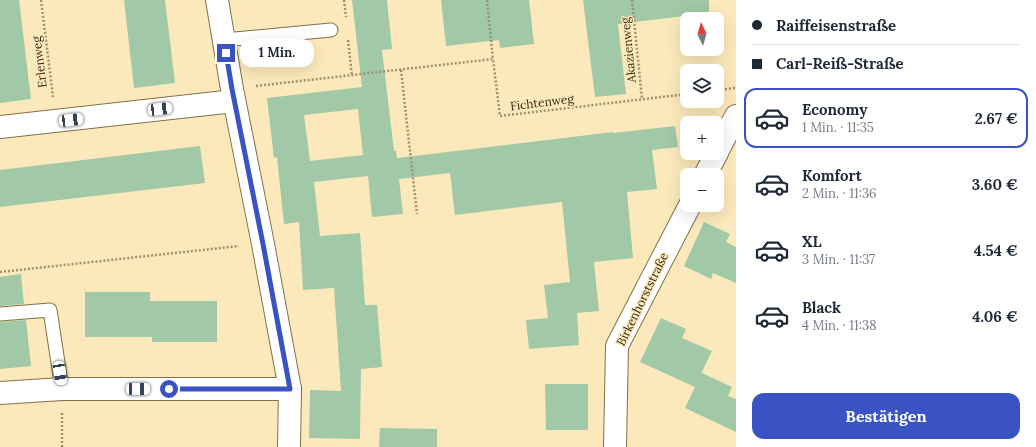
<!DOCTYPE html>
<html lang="de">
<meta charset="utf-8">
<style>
:root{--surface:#fff;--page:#f2f2f3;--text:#1f2937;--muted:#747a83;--line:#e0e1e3;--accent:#3952c4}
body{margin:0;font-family:Lora,serif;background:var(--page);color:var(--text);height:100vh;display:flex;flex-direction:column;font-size:15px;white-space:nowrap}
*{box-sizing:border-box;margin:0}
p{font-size:13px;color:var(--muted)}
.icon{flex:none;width:22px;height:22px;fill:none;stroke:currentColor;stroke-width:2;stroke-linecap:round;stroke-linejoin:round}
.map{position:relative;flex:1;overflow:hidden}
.side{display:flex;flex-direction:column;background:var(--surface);width:300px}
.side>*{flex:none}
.hud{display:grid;align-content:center;height:88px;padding:0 16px;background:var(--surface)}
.needle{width:26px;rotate:355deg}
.controls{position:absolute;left:680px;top:12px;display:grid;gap:8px}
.controls a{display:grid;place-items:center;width:44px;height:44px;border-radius:8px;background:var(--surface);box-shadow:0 4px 16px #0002;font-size:20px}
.end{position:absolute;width:18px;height:18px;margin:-9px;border:5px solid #3952c4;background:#fff;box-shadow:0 0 0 2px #fff}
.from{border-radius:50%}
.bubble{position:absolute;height:28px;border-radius:12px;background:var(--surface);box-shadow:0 4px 16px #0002;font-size:13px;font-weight:800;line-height:28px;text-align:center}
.car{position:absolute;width:12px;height:24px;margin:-12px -6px;border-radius:5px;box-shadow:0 0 3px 1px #0007;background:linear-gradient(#fff 24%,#345 0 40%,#fff 0 76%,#345 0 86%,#fff 0)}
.hud b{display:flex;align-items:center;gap:14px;height:38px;font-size:15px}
.hud b+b{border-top:1px solid var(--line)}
.hud i{width:10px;height:10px;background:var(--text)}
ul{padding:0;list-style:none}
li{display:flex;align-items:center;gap:12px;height:60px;margin:0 8px 6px;padding:0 8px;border:2px solid transparent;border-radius:12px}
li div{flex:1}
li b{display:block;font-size:15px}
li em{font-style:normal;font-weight:800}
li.current{border-color:var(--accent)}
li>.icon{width:36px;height:36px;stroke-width:1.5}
.button{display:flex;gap:8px;margin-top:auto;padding:8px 16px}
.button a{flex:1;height:46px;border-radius:12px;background:var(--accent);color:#fff;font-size:16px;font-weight:800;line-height:46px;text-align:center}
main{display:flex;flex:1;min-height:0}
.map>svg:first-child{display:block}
.building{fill:#a1c8a7;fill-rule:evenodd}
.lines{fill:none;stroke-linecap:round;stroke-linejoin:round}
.service-casing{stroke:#817146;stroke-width:15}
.minor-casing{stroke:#817146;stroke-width:24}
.path{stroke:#9f9170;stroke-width:2.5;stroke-dasharray:2 2;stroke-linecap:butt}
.service{stroke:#fff;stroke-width:13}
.minor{stroke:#fff;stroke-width:22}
.route{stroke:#3952c4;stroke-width:5}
.labels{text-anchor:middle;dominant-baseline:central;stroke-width:3;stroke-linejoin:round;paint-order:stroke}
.street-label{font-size:12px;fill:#312a18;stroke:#fce9bb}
</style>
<main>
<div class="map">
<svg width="736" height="447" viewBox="0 0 736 447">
<rect width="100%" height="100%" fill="#fce9bb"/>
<g class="building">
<path d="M0,0H19L31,99L0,103Z"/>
<path d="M124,0H165L175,83L134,88Z"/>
<path d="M352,0H387L392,49L382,50L394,151H396L397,158L613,132V133L675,126L678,147L652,150L657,189L627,192L633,258L594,262L599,311L577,313L579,345L529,349L526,320L548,318L544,285L570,282L562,202L455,215L450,173L399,179L403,214L372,217L368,176L314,182L320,236L360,233L365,305H377L382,367L361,369L360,439L309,438L310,390L341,391L334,288L303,290L299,222L284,224L277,157L274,158L267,98L362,87ZM358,109L363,155L310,161L304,115Z"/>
<path d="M441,0H529L534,44L500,48L499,40L446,46Z"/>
<path d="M583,0H709V13L618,24L626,94L595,97Z"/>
<path d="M200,146L205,183L0,207V170Z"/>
<path d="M704,222L730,234L726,242L736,247V283L713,273L711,279L684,266Z"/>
<path d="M21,274L24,304L0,306V277Z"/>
<path d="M85,292H150V301H217V342H152V337H85Z"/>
<path d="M661,318L686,329L682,338L712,351L701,374L702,373L732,387L728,396L736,399V432L685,408L695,387L640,362Z"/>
<path d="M26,320L31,366L0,369V322Z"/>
<path d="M545,384H588V430H546Z"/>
<path d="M380,428L437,429V447H379Z"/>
</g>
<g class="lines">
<g class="service-casing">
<g id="service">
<path d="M224,40L331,30"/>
<path d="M0,314L50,310L62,389"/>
</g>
</g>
<g class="minor-casing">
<g id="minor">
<path d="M217,0L232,89L263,244L290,389L289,447"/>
<path d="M0,127L234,101"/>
<path d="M717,152L736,116"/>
<path d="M705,175L717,153"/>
<path d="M0,393L62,389H290"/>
<path d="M615,447L617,346L690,205"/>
</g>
</g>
<g class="path">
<path d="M41,0L53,97"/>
<path d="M344,0L346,17"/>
<path d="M487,0L493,59"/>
<path d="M632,0L642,99"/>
<path d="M348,40L352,76"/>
<path d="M401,70L417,214"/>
<path d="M256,86L493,59L500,116L687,94"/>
<path d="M717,90L736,88"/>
<path d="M0,272L239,246"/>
<path d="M62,447V413"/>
</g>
<use href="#service" class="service"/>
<use href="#minor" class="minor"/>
</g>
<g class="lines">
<path class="route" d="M169,389H290L263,244L232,89L226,53"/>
</g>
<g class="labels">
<g class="street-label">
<text transform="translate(628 50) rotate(-96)">Akazienweg</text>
<text transform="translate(39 62) rotate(-97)">Erlenweg</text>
<text transform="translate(542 102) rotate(-7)">Fichtenweg</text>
<text transform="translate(642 299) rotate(-64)">Birkenhorststraße</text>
</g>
</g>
</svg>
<div class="controls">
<a><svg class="needle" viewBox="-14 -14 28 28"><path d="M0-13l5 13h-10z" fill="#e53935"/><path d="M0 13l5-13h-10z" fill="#747a83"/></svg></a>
<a><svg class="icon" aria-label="layers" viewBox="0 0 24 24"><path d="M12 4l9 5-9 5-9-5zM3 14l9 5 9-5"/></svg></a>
<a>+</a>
<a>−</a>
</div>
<i class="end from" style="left:169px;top:389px"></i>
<i class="end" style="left:226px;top:53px"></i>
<div class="bubble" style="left:240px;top:39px;width:74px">1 Min.</div>
<i class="car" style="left:160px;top:109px;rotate:83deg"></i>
<i class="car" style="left:71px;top:120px;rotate:83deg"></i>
<i class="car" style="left:60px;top:373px;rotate:171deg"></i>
<i class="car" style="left:138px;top:389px;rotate:90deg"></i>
</div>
<section class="side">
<div class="hud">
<b><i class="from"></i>Raiffeisenstraße</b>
<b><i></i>Carl-Reiß-Straße</b>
</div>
<ul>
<li class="current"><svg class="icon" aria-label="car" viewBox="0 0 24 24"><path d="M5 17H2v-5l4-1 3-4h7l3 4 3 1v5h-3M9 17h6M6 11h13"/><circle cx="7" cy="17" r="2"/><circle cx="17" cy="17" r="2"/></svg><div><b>Economy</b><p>1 Min. · 11:35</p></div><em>2.67 €</em></li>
<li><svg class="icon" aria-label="car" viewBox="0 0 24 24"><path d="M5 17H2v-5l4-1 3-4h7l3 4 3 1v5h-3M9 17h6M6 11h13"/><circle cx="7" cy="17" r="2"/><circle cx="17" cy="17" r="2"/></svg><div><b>Komfort</b><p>2 Min. · 11:36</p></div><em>3.60 €</em></li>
<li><svg class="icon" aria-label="car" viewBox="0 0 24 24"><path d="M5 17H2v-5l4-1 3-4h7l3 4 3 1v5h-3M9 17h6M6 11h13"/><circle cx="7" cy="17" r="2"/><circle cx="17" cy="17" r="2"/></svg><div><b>XL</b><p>3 Min. · 11:37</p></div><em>4.54 €</em></li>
<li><svg class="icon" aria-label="car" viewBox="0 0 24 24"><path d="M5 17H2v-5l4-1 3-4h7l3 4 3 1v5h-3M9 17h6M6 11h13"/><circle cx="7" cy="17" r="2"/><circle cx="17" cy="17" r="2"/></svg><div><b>Black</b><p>4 Min. · 11:38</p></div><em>4.06 €</em></li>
</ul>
<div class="button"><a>Bestätigen</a></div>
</section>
</main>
